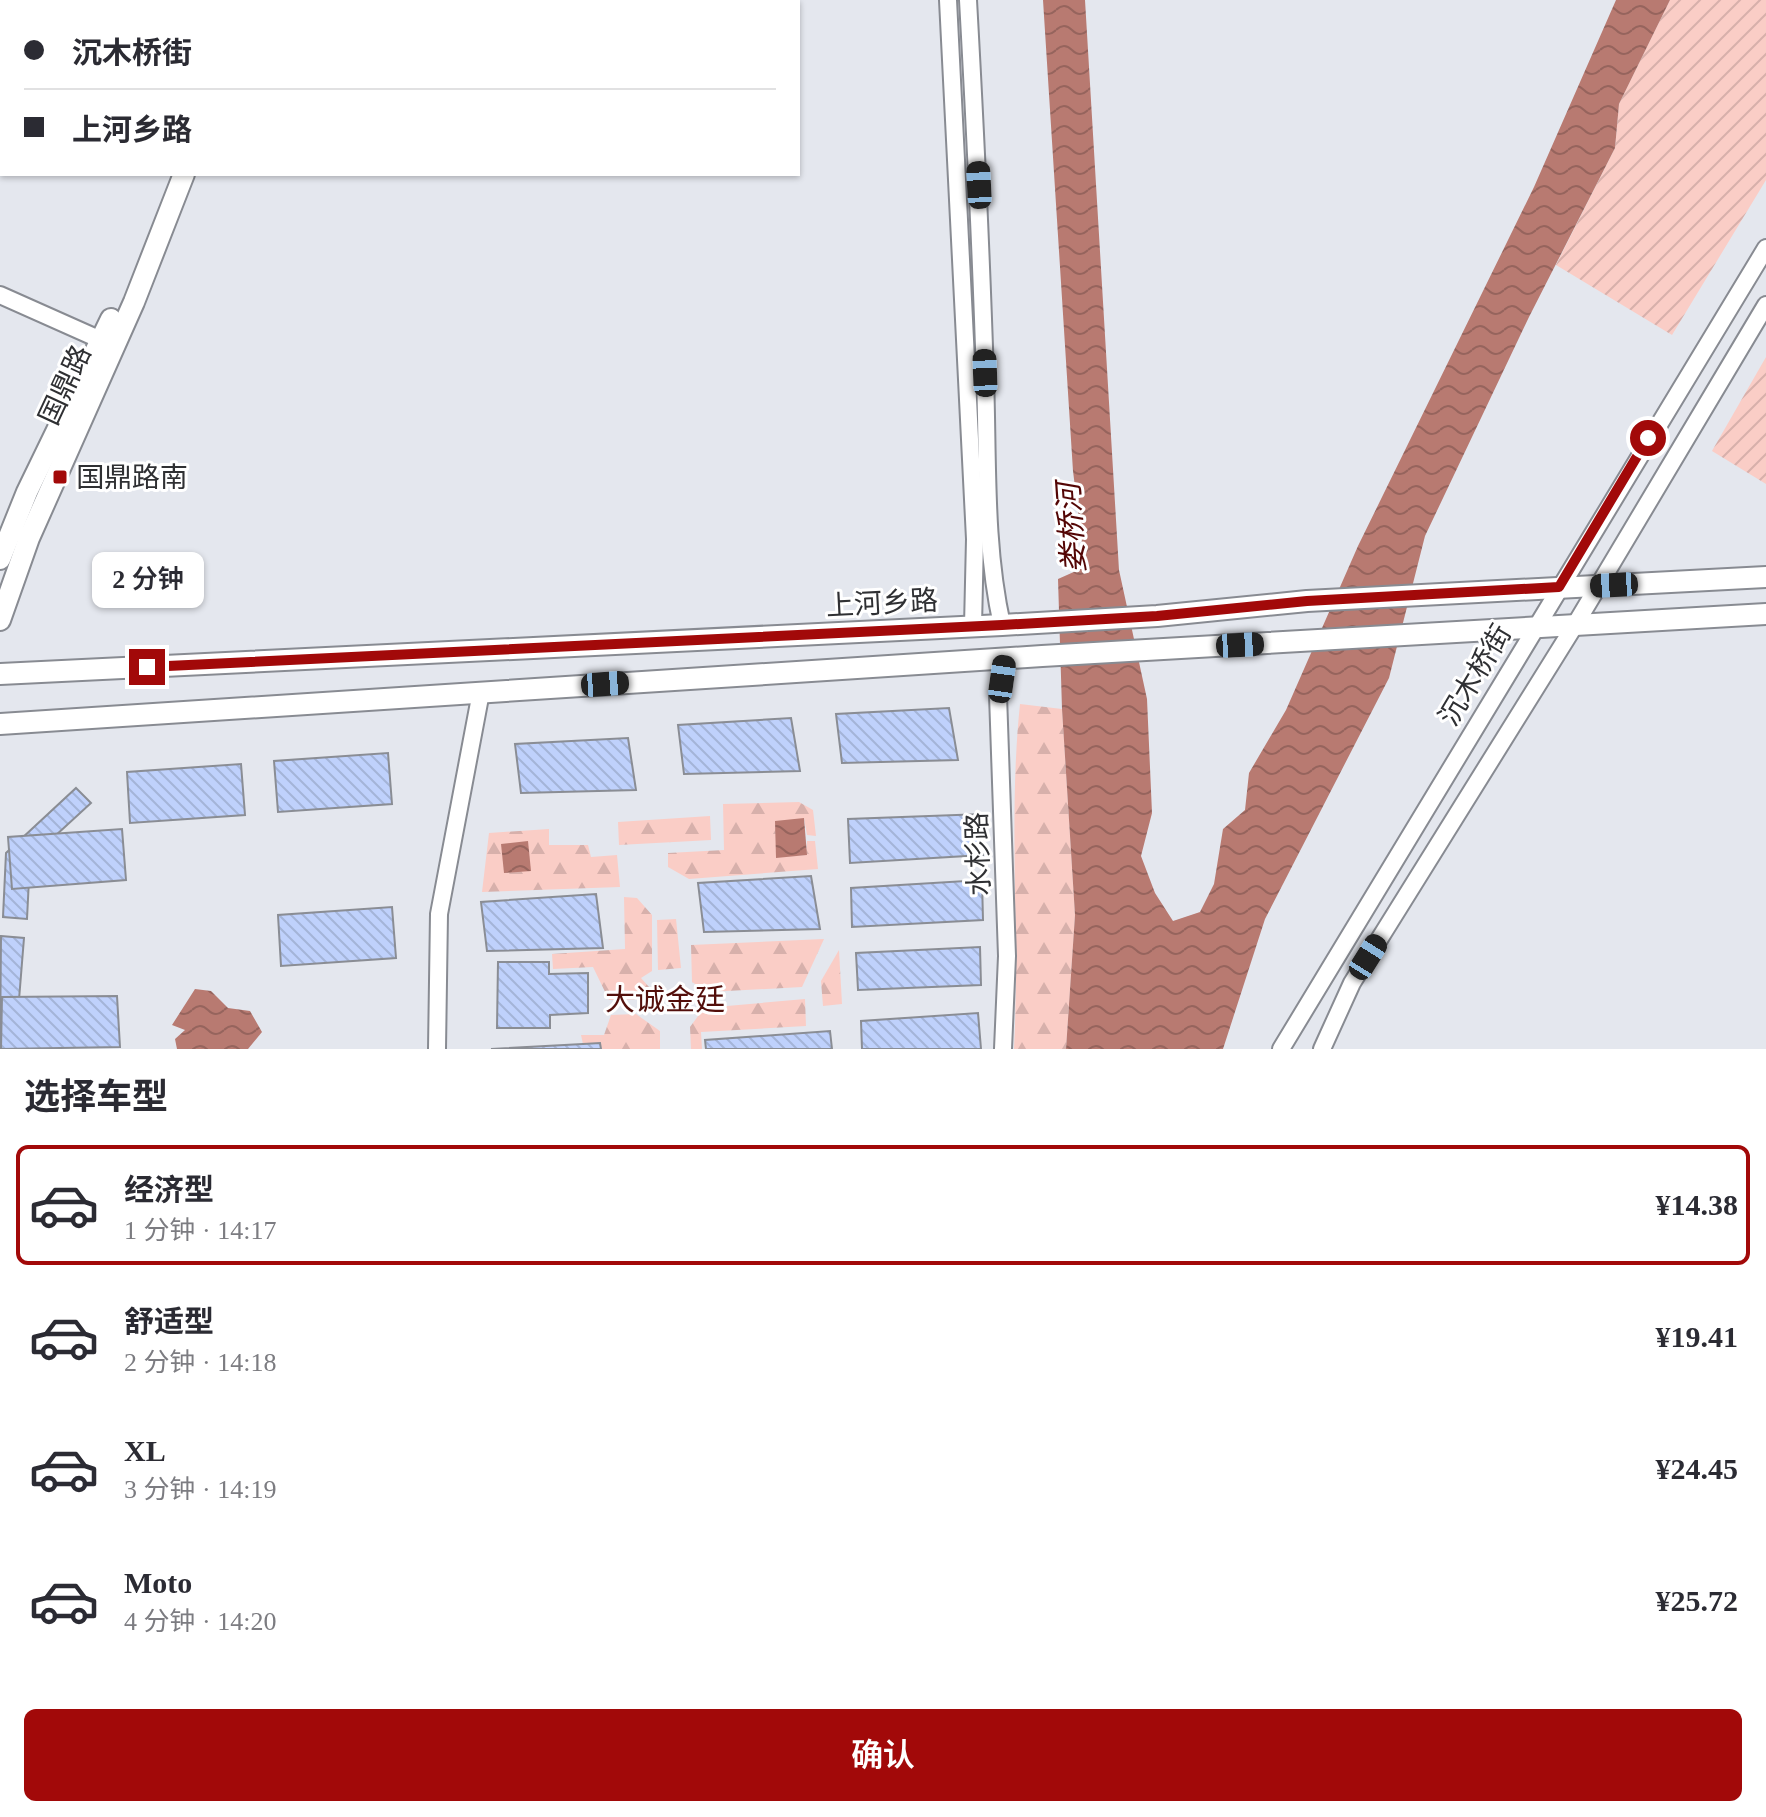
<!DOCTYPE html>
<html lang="zh">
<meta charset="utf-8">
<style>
:root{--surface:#fff;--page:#f2f2f3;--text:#2b2b33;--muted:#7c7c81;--line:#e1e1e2;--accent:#a20909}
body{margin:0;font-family:"Times New Roman","Noto Sans SC",serif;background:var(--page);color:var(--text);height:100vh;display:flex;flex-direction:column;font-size:30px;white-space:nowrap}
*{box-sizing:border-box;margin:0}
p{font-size:26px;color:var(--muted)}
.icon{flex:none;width:44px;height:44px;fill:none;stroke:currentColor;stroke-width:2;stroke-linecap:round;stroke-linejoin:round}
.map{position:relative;height:1049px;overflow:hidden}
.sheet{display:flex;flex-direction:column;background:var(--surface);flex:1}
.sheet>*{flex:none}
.top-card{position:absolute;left:0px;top:0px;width:800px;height:176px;box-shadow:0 2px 6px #0004;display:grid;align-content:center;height:176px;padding:0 24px;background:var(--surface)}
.end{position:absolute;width:36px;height:36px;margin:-18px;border:10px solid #a20909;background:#fff;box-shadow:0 0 0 4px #fff}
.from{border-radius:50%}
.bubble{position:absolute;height:56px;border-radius:12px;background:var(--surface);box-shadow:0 2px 6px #0004;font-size:26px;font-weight:600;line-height:56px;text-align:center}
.car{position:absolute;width:24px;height:48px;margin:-24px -12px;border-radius:10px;box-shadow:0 0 6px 2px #0007;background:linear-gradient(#222 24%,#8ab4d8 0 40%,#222 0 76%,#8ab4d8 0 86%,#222 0)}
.top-card b{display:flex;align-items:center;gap:28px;height:76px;font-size:30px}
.top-card b+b{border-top:2px solid var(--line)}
.top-card i{width:20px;height:20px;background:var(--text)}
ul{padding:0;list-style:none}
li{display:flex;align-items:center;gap:24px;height:120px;margin:0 16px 12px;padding:0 8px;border:4px solid transparent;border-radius:12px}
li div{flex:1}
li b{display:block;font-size:30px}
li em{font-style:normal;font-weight:600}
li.selected{border-color:var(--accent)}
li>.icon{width:72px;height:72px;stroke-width:1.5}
h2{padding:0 24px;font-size:36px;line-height:96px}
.button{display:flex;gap:16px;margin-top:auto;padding:16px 24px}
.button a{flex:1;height:92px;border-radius:12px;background:var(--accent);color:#fff;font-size:32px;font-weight:600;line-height:92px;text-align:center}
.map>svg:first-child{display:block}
.forest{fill:url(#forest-firs)}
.garden{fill:url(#garden-furrows)}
.water{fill:url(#water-waves)}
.building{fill:url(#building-back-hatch);stroke:#8a8d94;stroke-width:2}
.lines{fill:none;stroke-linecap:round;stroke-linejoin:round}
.minor-casing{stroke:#888b92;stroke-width:20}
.major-casing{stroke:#888b92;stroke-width:24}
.minor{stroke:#fff;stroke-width:16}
.major{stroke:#fff;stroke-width:20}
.route{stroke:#a20909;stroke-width:10}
.poi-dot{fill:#a20909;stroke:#fff;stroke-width:3}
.labels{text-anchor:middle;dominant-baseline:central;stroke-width:6;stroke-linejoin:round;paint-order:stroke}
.street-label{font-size:28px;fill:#2f3033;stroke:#fff}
.poi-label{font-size:28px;fill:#2f3033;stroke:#fff;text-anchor:start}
.water-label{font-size:30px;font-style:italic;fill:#530504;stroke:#fff}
.neighbourhood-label{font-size:30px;fill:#530f0b;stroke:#fff}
</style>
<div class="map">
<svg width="1766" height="1049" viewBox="0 0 1766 1049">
<defs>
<pattern id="forest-firs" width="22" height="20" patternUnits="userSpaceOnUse" patternTransform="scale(2)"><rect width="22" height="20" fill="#facdc6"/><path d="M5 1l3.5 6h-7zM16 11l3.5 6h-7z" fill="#d7b0ab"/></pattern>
<pattern id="garden-furrows" width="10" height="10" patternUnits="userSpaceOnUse" patternTransform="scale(2)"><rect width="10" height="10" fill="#facdc6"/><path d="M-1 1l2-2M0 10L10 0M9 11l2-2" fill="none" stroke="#d7b0ab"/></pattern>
<pattern id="water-waves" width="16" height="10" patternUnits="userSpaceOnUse" patternTransform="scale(2)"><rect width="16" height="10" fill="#b87a71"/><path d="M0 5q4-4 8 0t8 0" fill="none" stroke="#96645d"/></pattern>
<pattern id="building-back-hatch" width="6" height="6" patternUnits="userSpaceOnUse" patternTransform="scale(2)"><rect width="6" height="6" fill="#bfd1fc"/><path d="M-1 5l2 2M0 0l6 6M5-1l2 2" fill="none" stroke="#a4b4d8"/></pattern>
</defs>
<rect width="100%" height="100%" fill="#e4e7ee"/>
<g class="forest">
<path d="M1020,704L1062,709L1075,915L1066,1049H1014C1020,935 1008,818 1020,704Z"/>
<path d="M799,802L813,810L816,836L807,835L804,818L776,857L806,855L807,841H815L818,869L689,879L668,867V853L724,850L723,804Z"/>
<path d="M710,816L711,840L619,845L618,822Z"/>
<path d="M549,829V845H588L591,857L617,855L620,887L482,892L489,833Z"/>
<path d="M624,897L637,898L652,915V971L641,978L649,987L644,999L609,1000L593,967L553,969L552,954L625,949Z"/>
<path d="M676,919L681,968L658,970L657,920Z"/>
<path d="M824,939L802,987L708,992L692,982L691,945Z"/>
<path d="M839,950L842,1004L823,1006L821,981Z"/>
<path d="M805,999L806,1026L701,1032L702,1049H691L690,1027L704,1008Z"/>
<path d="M636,1014L660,1031V1049H601L600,1043L583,1044L581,1035H604L611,1015Z"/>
</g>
<g class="garden">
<path d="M1670,0H1766V180L1672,335L1556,265L1615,148L1619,104Z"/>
<path d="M1766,357V484L1712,451Z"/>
</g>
<g class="water">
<path d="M1043,0H1085L1119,570L1147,699L1152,813L1141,856L1155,893L1173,921L1200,912L1214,884L1223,829L1245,810L1249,773L1286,710L1358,546L1534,187L1616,0H1670L1619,104L1615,148L1529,317L1425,536L1389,678L1265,919L1223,1049H1066L1075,915L1062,709L1058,579L1085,567L1073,471Z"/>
<path d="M804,818L807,855L776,858L775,821Z"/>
<path d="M528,841L531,871L504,873L501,844Z"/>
<path d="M195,989L211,991L228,1008L250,1011L262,1032L248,1049H177L175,1039L185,1030L172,1025Z"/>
</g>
<g class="building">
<path d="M949,708L958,760L842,763L836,714Z"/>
<path d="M791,718L800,771L684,774L678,725Z"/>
<path d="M628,738L636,790L521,793L515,744Z"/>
<path d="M388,753L392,804L278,812L274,761Z"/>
<path d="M241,764L245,815L130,823L127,772Z"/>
<path d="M76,788L91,803L30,859L27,919L3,917L6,853Z"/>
<path d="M983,814V855L850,863L848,819Z"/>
<path d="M122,829L126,880L12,889L8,837Z"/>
<path d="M811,876L820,929L704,932L698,883Z"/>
<path d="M982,880L983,920L852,927L851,888Z"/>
<path d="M596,894L603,948L487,951L481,902Z"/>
<path d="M392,907L396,958L281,966L278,915Z"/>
<path d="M1,936L24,938L15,1049H0Z"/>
<path d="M980,947L981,985L858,990L856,953Z"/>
<path d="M498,962H549V974L588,973V1013L550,1015V1028H497Z"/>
<path d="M117,996L120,1047L1,1049L2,997Z"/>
<path d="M978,1013L981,1049H862L861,1021Z"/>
<path d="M830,1031L832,1049H706L705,1040Z"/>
<path d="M600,1043L601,1049H491L583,1044Z"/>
</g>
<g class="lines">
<g class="minor-casing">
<g id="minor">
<path d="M948,0L975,539L973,626"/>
<path d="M968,0C975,126 981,251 985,377C988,459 984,545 1002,625"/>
<path d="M0,295L101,340"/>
<path d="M437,1049L439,914L481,692"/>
<path d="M1003,1049L1007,956L998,695L1005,658"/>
<path d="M1281,1049L1766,248"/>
<path d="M1322,1049L1352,983L1575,625L1766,305"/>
</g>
</g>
<g class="major-casing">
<g id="major">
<path d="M208,2V0"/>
<path d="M0,559L27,492L111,319"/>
<path d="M0,620L29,538L134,302L184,174"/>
<path d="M0,674L1002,625L1157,616L1307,601L1766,577"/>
<path d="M0,724L1042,656L1766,614"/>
</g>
</g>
<use href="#minor" class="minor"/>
<use href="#major" class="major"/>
</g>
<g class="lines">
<path class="route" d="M147,667L1002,625L1157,616L1307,601L1559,587L1648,438"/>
</g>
<rect class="poi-dot" x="52" y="469" width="16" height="16" rx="4"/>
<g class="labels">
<g class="street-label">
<text transform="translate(65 385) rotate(-65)">国鼎路</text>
<text transform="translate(882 603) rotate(-3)">上河乡路</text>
<text transform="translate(1475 675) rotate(-59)">沉木桥街</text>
<text transform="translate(978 854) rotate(-92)">水杉路</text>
</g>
<g class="poi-label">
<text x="76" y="477">国鼎路南</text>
</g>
<g class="water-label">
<text transform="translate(1071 528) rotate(-94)">娄桥河</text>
</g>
<g class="neighbourhood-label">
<text x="665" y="999">大诚金廷</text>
</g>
</g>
</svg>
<i class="end from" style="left:1648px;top:438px"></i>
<i class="end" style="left:147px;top:667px"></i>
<div class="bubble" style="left:92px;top:552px;width:112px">2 分钟</div>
<i class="car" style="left:979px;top:185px;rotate:357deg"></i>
<i class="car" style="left:985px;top:373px;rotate:358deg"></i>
<i class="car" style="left:1614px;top:585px;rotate:267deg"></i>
<i class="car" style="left:1240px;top:645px;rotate:87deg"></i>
<i class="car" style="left:1002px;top:679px;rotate:8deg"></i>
<i class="car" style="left:605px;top:684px;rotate:86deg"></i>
<i class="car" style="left:1368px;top:957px;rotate:32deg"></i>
<div class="top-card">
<b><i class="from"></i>沉木桥街</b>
<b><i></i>上河乡路</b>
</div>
</div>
<section class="sheet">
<h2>选择车型</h2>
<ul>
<li class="selected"><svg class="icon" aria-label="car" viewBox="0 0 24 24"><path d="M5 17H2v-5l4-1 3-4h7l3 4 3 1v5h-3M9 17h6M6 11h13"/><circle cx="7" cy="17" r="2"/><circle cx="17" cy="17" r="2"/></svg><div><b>经济型</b><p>1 分钟 · 14:17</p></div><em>¥14.38</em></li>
<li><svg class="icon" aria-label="car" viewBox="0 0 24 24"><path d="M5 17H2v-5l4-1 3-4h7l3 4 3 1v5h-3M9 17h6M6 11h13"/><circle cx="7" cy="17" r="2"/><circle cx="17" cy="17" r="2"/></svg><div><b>舒适型</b><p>2 分钟 · 14:18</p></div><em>¥19.41</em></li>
<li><svg class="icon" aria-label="car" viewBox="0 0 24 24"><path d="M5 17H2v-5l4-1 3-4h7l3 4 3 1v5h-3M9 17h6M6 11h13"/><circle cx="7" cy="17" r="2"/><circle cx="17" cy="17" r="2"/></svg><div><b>XL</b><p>3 分钟 · 14:19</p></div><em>¥24.45</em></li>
<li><svg class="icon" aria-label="car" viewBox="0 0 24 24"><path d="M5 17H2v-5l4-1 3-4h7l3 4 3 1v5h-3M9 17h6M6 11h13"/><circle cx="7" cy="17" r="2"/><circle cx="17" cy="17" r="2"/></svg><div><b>Moto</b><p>4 分钟 · 14:20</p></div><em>¥25.72</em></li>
</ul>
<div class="button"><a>确认</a></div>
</section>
